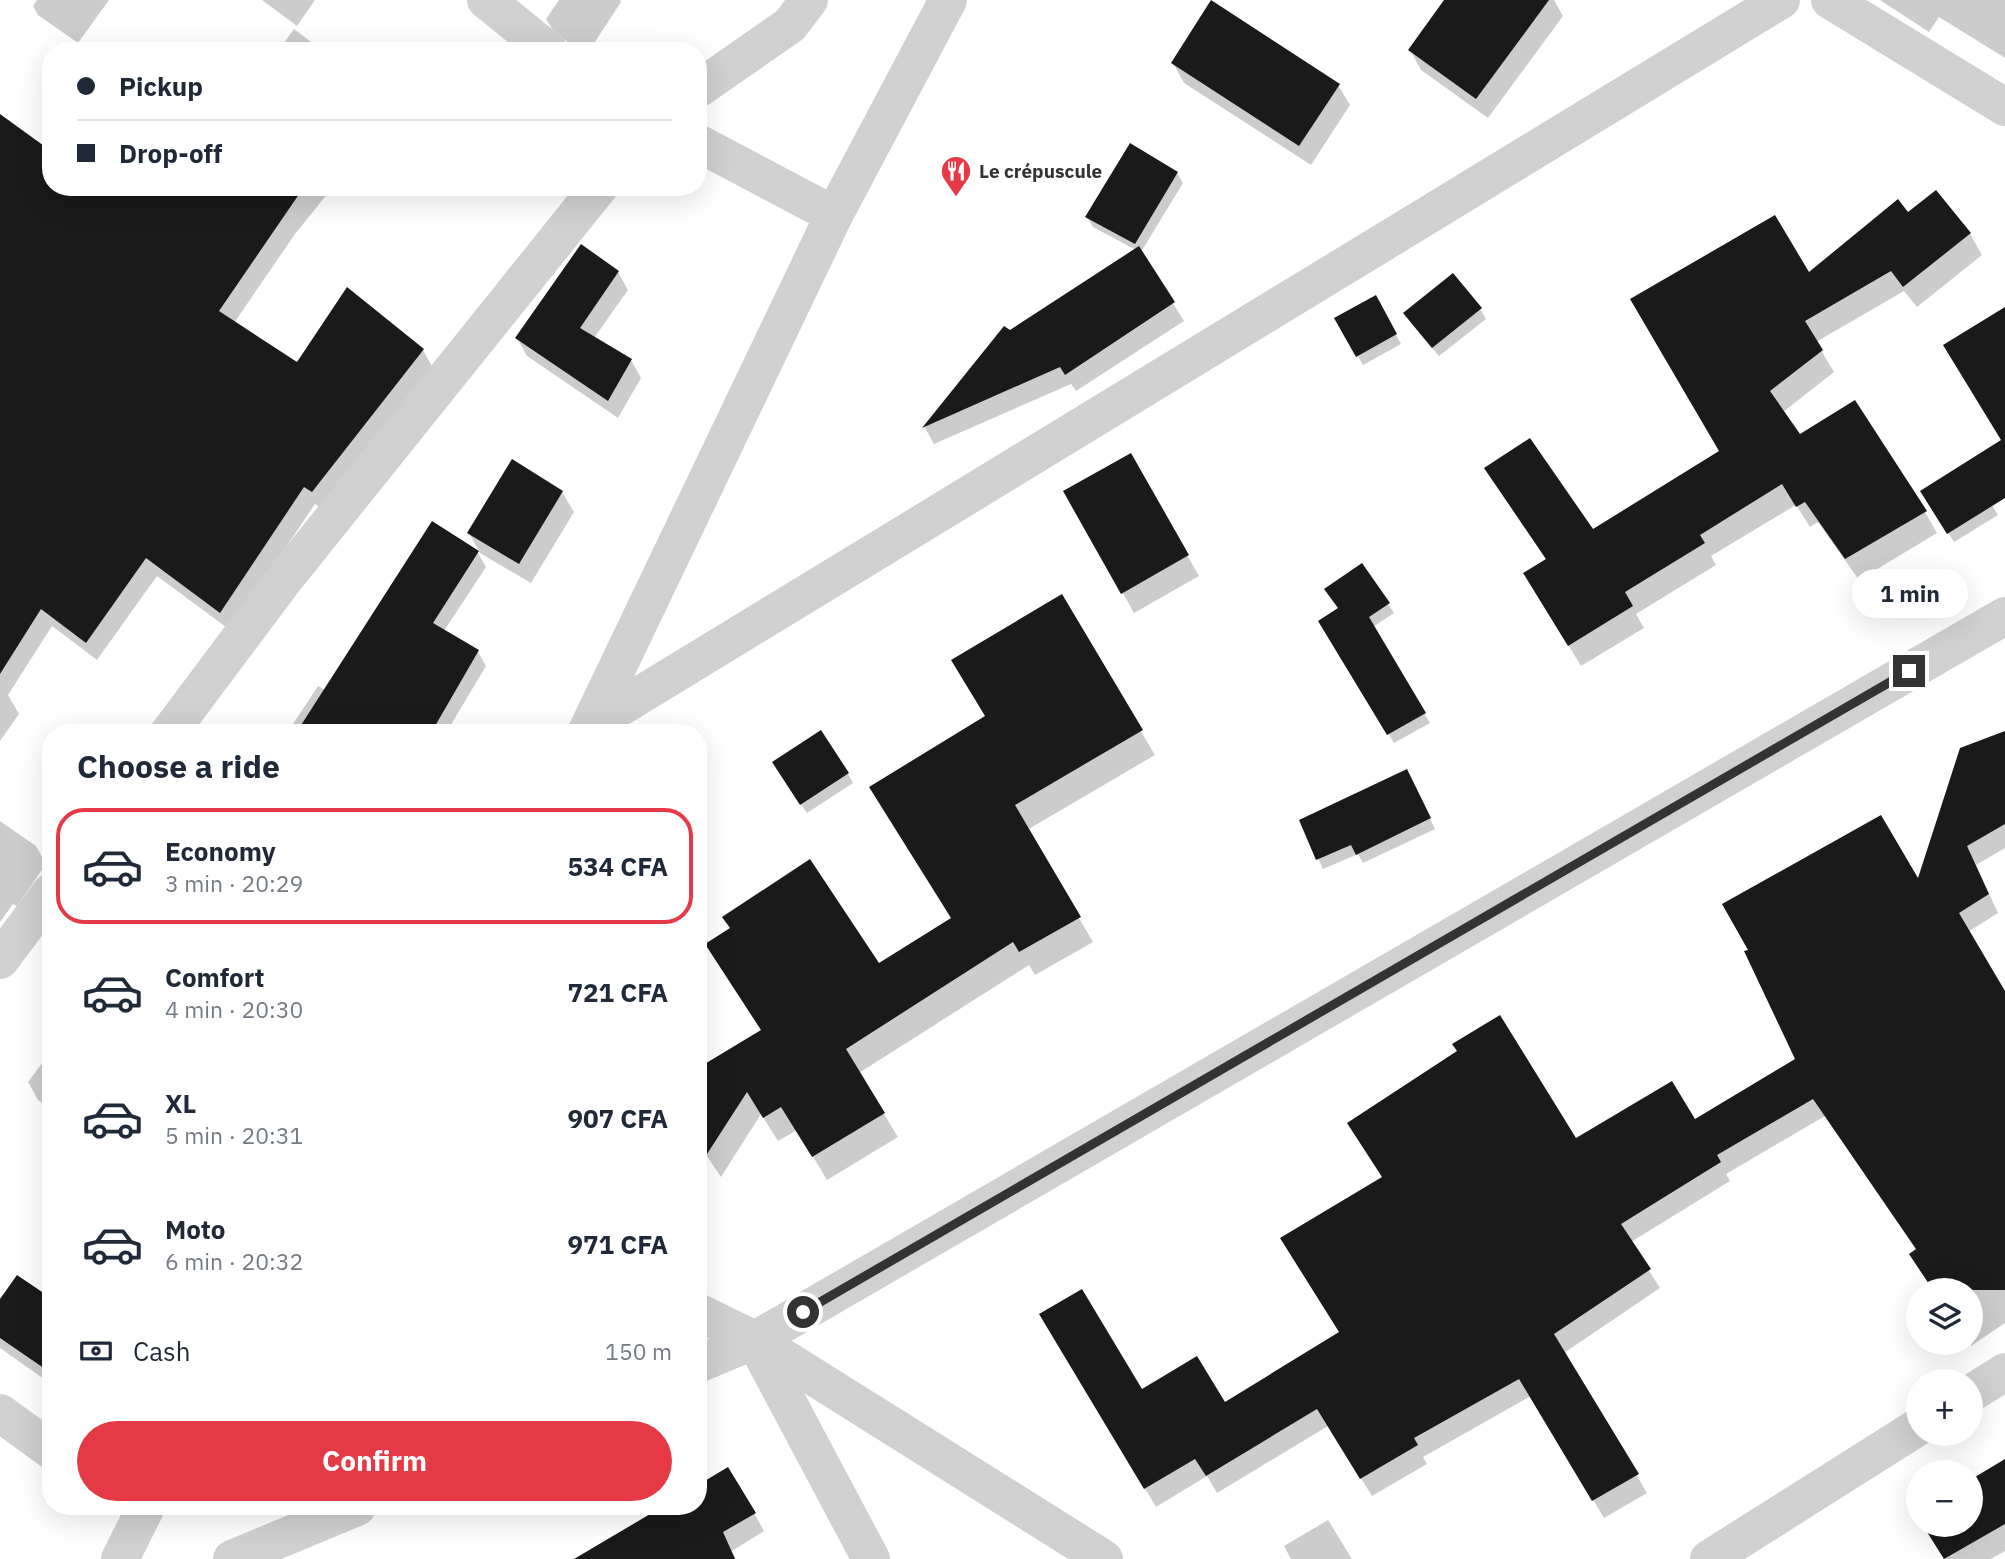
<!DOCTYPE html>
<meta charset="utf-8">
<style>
:root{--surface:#fff;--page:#f2f2f3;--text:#1f2937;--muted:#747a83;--line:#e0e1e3;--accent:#e63946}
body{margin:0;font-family:"IBM Plex Sans",sans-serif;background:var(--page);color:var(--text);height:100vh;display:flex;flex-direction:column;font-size:26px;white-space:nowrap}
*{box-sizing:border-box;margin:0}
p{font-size:23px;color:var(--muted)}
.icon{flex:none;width:38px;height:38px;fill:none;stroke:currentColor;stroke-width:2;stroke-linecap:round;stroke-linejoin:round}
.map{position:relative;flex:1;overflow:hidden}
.panel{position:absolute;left:42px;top:724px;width:665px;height:791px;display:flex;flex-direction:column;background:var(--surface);border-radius:28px;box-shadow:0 7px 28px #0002}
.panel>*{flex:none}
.banner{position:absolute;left:42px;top:42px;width:665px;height:154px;border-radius:28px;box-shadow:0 7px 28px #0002;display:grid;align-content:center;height:154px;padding:0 35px;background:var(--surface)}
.controls{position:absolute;left:1906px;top:1278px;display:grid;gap:14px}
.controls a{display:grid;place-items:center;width:77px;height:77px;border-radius:50%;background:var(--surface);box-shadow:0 7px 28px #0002;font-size:35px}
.end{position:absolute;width:32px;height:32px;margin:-16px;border:9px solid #333;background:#fff;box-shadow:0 0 0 4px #fff}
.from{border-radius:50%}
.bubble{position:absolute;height:49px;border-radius:24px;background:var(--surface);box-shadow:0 7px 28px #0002;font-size:23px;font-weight:700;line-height:49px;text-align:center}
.banner b{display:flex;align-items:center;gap:24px;height:66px;font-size:26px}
.banner b+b{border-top:2px solid var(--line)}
.banner i{width:18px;height:18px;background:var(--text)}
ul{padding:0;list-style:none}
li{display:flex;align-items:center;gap:21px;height:116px;margin:0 14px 10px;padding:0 21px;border:4px solid transparent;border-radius:28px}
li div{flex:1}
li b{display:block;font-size:26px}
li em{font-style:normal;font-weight:700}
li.current{border-color:var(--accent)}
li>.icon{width:63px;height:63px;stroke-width:1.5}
h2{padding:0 35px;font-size:32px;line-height:84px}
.pay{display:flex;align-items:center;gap:18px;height:77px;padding:0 35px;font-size:26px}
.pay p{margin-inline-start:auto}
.cta{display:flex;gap:14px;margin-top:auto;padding:14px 35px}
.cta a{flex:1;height:80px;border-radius:42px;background:var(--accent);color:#fff;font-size:28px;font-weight:700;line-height:80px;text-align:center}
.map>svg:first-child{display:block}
.shadow{fill:#0003}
.building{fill:#1a1a1a}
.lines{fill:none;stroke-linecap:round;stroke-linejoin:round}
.minor{stroke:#d0d0d0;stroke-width:38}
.tertiary{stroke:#d0d0d0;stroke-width:38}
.route{stroke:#333;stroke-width:9}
.labels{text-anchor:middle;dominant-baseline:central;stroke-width:7;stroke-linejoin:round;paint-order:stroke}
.poi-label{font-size:19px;font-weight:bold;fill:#333;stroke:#fff;text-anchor:start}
</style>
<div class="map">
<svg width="2005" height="1559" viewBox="0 0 2005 1559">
<rect width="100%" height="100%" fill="#fff"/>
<g class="shadow">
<path d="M37,0H109L78,43L38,15L33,6Z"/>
<path d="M262,0H315L297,26Z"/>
<path d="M559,0H620L621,2L589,51H578L552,29L546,19Z"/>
<path d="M1446,0H1554L1563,16L1488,118L1421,70L1410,50Z"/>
<path d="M1880,0H2005V58L1939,17L1929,32Z"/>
<path d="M294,29L323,51H278Z"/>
<path d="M1173,63L1338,85L1350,105L1311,165L1184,83Z"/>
<path d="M0,130L51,187H326L329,192L295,234L234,323L297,365L423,350L433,368L323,510L315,504L230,630L157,576L97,660L52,626L8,695L19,714L0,741Z"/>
<path d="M1177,173L1183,183L1141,252L1184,321L1076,391L1071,384L934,444L925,428L1004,328L1009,333L1136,250L1093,227L1087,217Z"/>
<path d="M1935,192L1970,234L1982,255L1917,307L1904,291L1816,342L1834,372L1783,412L1800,436L1925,512L1937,533L1859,580L1818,522L1810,527L1796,505L1711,556L1716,565L1636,614L1644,628L1581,666L1537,594L1546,560L1487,469L1592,532L1721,452L1808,275L1907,214Z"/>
<path d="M618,272L628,290L594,338L631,360L641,378L618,418L527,356L517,338Z"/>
<path d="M1375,297L1401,344L1363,365L1337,318Z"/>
<path d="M1480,309L1486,319L1439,356L1411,323Z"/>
<path d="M1130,455L1199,576L1134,613L1066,491Z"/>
<path d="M1966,464L1998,515L1954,542L1923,492Z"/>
<path d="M562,492L574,512L531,583L480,553L469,533Z"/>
<path d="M478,553L486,567L444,631L478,652L486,666L446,733H287L318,686L325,690Z"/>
<path d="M1061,597L1155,755L1027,830L1093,942L1035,975L1029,965L859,1073L898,1137L827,1180L797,1130L778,1141L761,1114L721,1177L698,1143V1070L879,966L952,919L987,717Z"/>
<path d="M1388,604L1394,613L1373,627L1430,723L1394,743L1321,621L1339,609Z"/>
<path d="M2005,733V848L1976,865L1998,913L1968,932L2005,995V1323L1971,1346L1970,1290L1917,1251L1825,1116L1726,1174L1730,1181L1631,1242L1660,1288L1564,1353L1647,1493L1604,1518L1531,1396L1423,1457L1427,1464L1372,1496L1328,1426L1217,1493L1207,1476L1156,1507L1041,1314L1142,1391L1224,1405L1341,1333L1575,1141L1694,1121L1797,1059L1919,882Z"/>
<path d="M779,772L848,774L853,783L807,813Z"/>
<path d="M1412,780L1435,829L1363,863L1358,854L1323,869L1301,821Z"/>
<path d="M0,821L36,846L46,864L17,906L13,904L0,922Z"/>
<path d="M51,1051V1109L38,1100L28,1082Z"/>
<path d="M51,1300V1384L0,1348V1302Z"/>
<path d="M2005,1461V1551L1991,1559H1945L1924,1524H1970Z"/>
<path d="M665,1507H698L754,1513L764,1531L732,1551L736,1559H628L615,1536Z"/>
<path d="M1328,1520L1352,1559H1291L1284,1546Z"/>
</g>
<g class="building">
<path d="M1211,0L1340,84L1299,146L1171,63Z"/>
<path d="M1444,0H1549L1476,99L1408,50Z"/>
<path d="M0,114L51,151V187H304L219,311L297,362L347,287L424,349L312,492L304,487L220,613L146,558L86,643L41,609L0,674Z"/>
<path d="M1130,143L1178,172L1135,244L1085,217Z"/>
<path d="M1936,190L1971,233L1903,287L1891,271L1805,321L1823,350L1770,391L1800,434L1855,400L1927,511L1845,559L1805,502L1796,507L1782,484L1700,535L1705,543L1625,592L1633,606L1568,646L1523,573L1546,559L1484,468L1530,438L1593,529L1719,451L1630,299L1775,215L1809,272L1898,199L1908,212Z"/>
<path d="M581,244L619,271L580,328L632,359L608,401L515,338Z"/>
<path d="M1139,246L1175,302L1065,375L1060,367L922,428L1004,326L1010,330Z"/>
<path d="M1453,273L1482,308L1432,348L1403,313Z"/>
<path d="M1376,295L1397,334L1356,357L1334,318Z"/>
<path d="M2005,307V498L1947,534L1920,491L2001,440L1943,345Z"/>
<path d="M1131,453L1189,555L1121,594L1063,491Z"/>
<path d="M512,459L563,491L519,564L467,533Z"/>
<path d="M432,521L479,551L433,623L479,650L431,733H296Z"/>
<path d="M1362,563L1390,603L1369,617L1426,713L1387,735L1318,621L1338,608L1324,589Z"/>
<path d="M1062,594L1143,730L1015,805L1081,917L1019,952L1013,942L846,1049L885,1113L812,1157L781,1107L763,1118L747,1092L698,1168V1068L761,1030L705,944L730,928L722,917L810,859L879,963L951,918L869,787L985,716L951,660Z"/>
<path d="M821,730L849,773L800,805L772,762Z"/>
<path d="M2005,731V824L1967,846L1989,894L1959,913L2005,991V1290H1933L1909,1254L1916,1249L1813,1099L1717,1155L1721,1162L1621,1224L1651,1269L1554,1334L1639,1474L1592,1501L1519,1379L1414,1438L1418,1445L1360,1479L1317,1409L1206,1476L1195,1459L1144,1489L1039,1314L1082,1289L1142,1389L1197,1356L1225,1402L1339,1332L1280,1238L1382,1177L1347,1123L1457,1051L1452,1044L1500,1015L1576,1138L1672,1081L1695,1119L1795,1059L1744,951L1748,950L1722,904L1881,815L1918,878L1960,748Z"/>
<path d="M1407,769L1431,818L1356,855L1351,845L1316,860L1299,820Z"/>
<path d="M17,1275L51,1298V1373L0,1338V1299Z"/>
<path d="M2005,1459V1524L1944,1559L1922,1524H1970V1480Z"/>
<path d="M728,1467L756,1513L723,1532L735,1559H574L662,1507H698V1485Z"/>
</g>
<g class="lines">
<g class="minor">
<path d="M486,0L549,51"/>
<path d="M1830,0L2005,107"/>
<path d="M698,89L790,25L809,0"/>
<path d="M698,143L834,215"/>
<path d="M591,725L1781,0"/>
<path d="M169,733L282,582L599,187"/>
<path d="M0,960L51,892"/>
<path d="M698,1312L755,1340L1104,1559"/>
<path d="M755,1341L871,1559"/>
<path d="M698,1364L755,1340L2005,616"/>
<path d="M1970,1394L2005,1372"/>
<path d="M0,1413L51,1450"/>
<path d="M232,1559L357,1507"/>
<path d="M1709,1559L1918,1427"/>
</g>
<g class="tertiary">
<path d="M586,733L834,215L948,0"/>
<path d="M120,1559L146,1507"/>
</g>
</g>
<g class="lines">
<path class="route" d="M803,1312L1909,671"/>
</g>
<defs>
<g id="restaurant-pin" transform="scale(1.575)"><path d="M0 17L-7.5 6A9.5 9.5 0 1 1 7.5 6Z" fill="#e63946" stroke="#fff"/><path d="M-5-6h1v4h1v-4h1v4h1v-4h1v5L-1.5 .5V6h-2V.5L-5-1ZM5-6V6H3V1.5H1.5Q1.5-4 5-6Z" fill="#fff"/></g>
</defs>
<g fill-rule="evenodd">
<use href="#restaurant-pin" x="956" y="171"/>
</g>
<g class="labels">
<g class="poi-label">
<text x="979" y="171">Le crépuscule</text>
</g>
</g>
</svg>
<div class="controls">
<a><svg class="icon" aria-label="layers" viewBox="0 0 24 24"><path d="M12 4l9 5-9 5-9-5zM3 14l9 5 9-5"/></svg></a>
<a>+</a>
<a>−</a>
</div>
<i class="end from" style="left:803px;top:1312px"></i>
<i class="end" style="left:1909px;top:671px"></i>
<div class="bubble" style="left:1852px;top:569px;width:116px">1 min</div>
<div class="banner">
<b><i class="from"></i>Pickup</b>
<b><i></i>Drop-off</b>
</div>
<section class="panel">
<h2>Choose a ride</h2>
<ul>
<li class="current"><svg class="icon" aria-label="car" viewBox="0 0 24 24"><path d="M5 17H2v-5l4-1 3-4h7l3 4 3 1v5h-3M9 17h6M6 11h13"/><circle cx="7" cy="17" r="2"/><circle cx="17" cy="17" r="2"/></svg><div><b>Economy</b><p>3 min · 20:29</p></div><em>534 CFA</em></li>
<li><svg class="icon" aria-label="car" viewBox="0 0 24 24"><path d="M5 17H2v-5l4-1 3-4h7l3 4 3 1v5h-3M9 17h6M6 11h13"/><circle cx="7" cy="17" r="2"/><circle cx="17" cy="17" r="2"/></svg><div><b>Comfort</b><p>4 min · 20:30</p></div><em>721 CFA</em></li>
<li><svg class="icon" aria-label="car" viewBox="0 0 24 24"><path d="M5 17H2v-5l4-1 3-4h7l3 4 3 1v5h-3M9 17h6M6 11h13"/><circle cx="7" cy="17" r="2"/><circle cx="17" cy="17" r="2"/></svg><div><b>XL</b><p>5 min · 20:31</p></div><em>907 CFA</em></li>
<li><svg class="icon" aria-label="car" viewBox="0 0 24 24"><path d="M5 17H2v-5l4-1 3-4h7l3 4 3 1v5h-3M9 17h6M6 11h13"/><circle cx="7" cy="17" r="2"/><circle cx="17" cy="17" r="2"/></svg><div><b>Moto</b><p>6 min · 20:32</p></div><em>971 CFA</em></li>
</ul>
<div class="pay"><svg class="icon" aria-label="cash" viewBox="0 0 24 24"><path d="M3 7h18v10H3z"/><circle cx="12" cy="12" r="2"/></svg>Cash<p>150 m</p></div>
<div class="cta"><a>Confirm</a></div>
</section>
</div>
